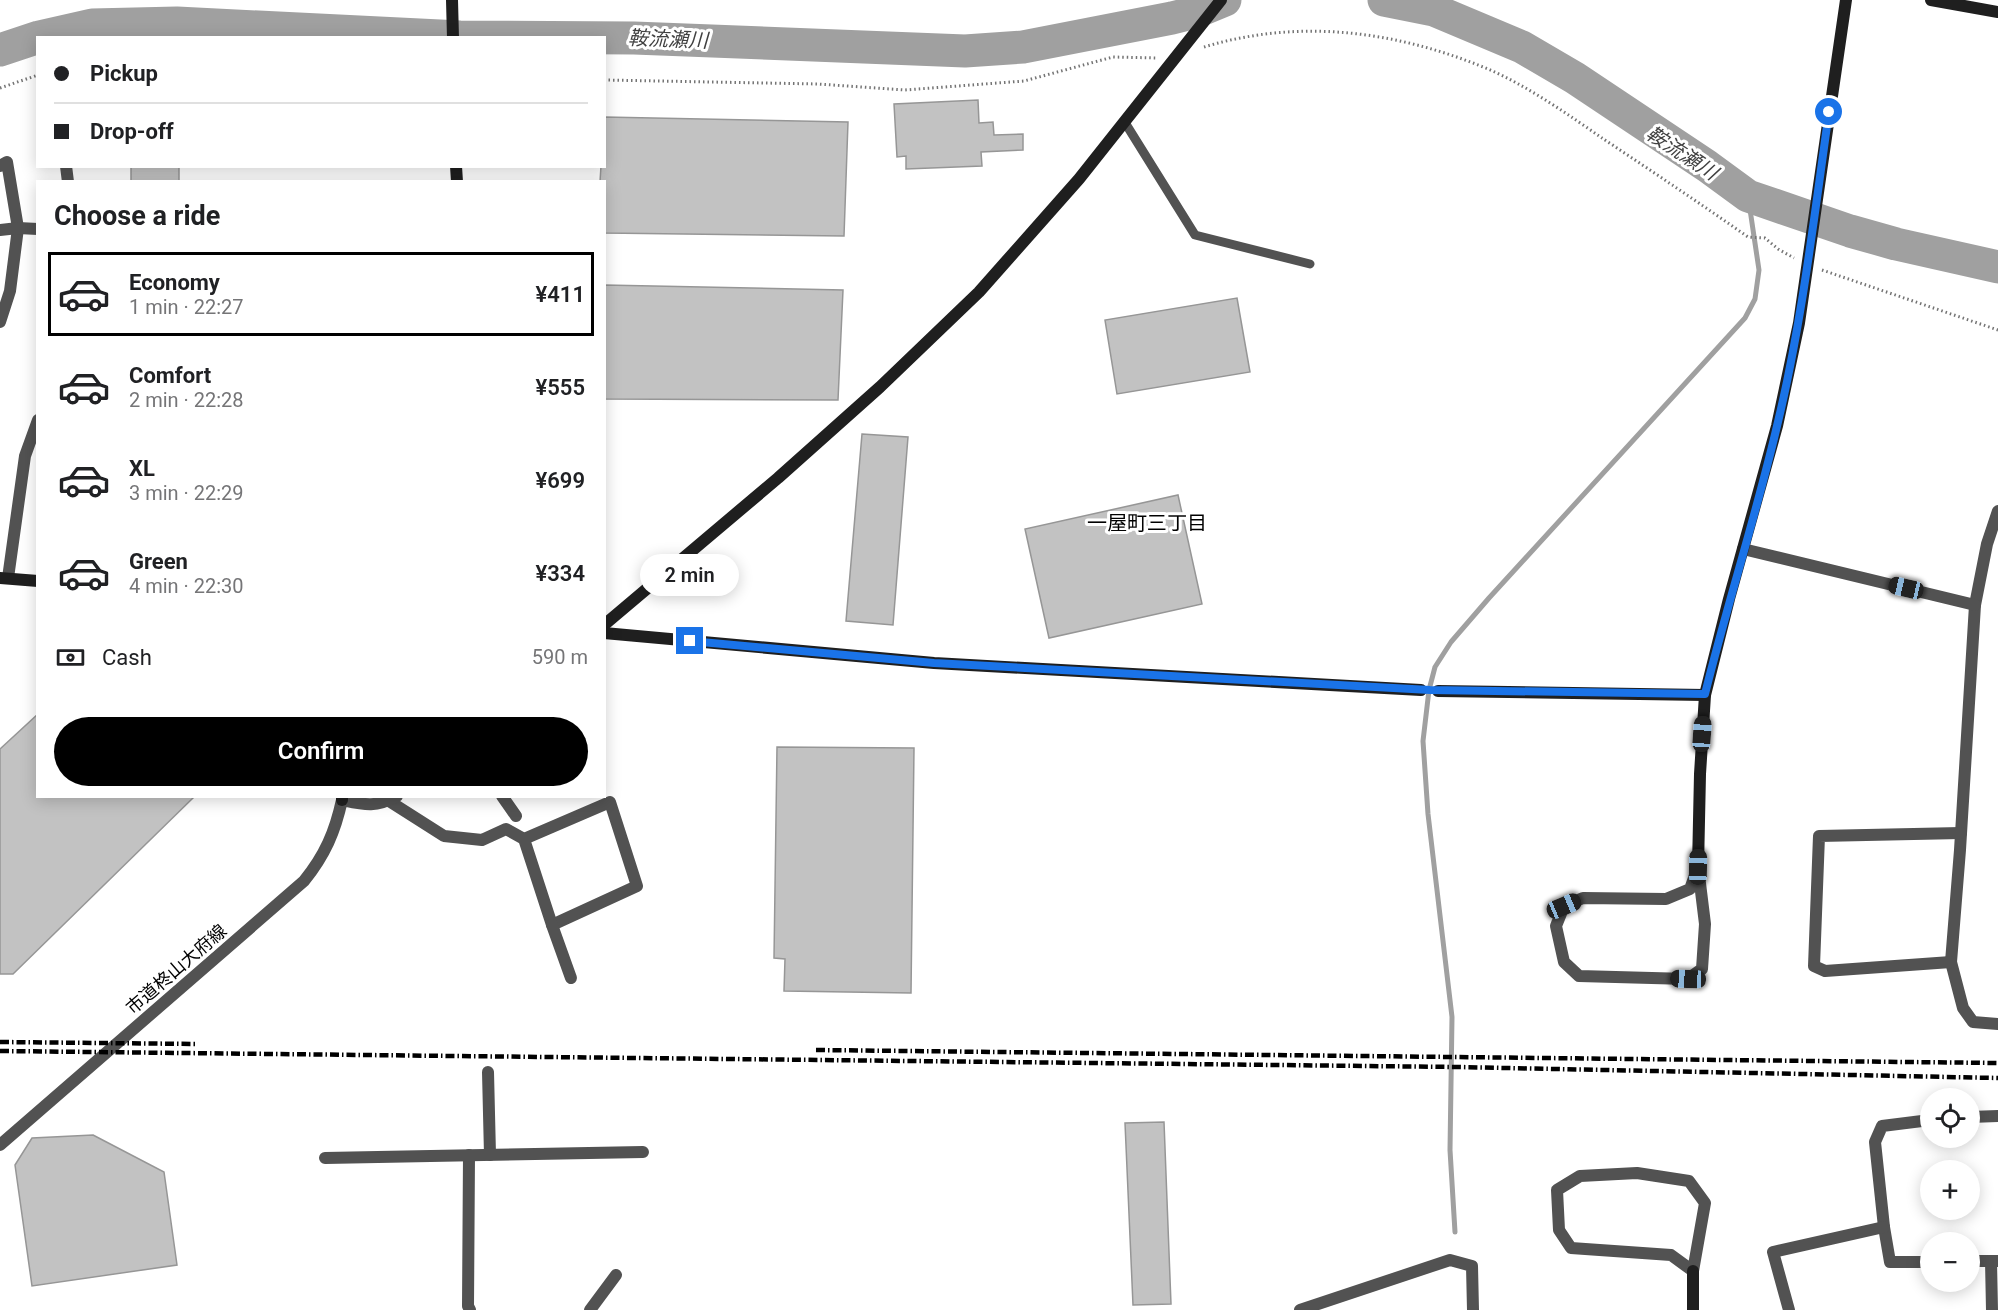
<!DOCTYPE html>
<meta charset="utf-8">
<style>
:root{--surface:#fff;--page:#f6f6f6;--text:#202124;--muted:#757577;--line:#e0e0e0;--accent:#000}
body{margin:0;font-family:Roboto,"Noto Sans JP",sans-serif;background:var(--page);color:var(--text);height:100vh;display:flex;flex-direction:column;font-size:22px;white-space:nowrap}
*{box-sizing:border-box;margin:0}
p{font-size:20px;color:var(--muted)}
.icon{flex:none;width:33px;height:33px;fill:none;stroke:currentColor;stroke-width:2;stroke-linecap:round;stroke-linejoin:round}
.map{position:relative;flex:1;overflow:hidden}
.side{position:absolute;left:36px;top:180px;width:570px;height:618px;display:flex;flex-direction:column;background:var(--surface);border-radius:0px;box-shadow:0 3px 15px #0003}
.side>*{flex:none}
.guide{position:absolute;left:36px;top:36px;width:570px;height:132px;border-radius:0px;box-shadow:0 3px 15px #0003;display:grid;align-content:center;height:132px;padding:0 18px;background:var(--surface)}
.fabs{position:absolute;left:1920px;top:1088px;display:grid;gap:12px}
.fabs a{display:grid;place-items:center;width:60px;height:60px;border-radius:50%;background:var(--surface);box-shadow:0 3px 15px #0003;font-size:30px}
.end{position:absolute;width:27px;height:27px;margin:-14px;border:8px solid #1a73e8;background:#fff;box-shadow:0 0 0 3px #fff}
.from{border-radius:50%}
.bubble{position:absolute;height:42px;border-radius:21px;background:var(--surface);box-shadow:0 3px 15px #0003;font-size:20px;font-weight:600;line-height:42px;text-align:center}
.car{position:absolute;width:18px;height:36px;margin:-18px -9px;border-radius:8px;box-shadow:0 0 4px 2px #0007;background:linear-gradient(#222 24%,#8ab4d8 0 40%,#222 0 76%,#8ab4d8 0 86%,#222 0)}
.guide b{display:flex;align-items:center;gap:21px;height:57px;font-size:22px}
.guide b+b{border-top:2px solid var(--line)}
.guide i{width:15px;height:15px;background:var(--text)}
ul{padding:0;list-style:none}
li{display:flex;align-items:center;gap:18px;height:84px;margin:0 12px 9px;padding:0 6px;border:3px solid transparent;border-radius:0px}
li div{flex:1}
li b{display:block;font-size:22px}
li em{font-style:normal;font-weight:600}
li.current{border-color:var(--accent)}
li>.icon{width:54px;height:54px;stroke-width:1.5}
h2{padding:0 18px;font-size:27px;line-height:72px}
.pay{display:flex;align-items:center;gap:15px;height:66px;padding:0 18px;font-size:22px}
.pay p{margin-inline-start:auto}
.cta{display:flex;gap:12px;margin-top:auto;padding:12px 18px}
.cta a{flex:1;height:69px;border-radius:36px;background:var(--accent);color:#fff;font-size:24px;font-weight:600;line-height:69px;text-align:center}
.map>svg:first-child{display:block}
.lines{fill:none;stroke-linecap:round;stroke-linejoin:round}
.stream{stroke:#a0a0a0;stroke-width:5}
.river{stroke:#a0a0a0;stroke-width:33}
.building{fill:#c2c2c2;stroke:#969696;stroke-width:1.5}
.path{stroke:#747474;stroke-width:3;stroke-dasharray:1.5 3;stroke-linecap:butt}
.lane{stroke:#525252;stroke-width:9}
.street{stroke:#525252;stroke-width:12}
.secondary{stroke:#1f1f1f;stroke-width:12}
.rail{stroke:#000;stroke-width:4.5;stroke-dasharray:9 3 1.5 3;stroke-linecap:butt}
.route{stroke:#1a73e8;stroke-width:8}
.labels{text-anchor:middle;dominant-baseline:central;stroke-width:6;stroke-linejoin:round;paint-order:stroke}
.street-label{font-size:18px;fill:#000;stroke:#fff}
.water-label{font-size:20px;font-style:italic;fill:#414141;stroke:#fff}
.neighbourhood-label{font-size:20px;fill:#000;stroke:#fff}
</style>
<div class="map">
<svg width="1998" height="1310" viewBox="0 0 1998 1310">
<rect width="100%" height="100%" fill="#fff"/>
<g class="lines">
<path class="stream" d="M1455,1232L1450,1150L1452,1017L1428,814L1423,741L1429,690L1435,667L1451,642L1489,598L1745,318L1755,299L1759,270L1748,196"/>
<g class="river">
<path d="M1384,0L1434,10L1522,47L1575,78L1707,166L1748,196L1850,231L1896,244L1998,267"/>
<path d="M0,50L39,37L92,25L177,23L460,37L634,38L965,51L1023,47L1172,18L1196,12L1225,0"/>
</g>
</g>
<g class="building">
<path d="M978,100L979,123L993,122L994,135L1023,134V150L981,152L982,166L906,169V156L897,157L894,104Z"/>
<path d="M604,117L848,122L844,236L604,233V182H600L601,166H604Z"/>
<rect x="131" y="166" width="48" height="16"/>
<path d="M604,285L843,290L838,400L604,399Z"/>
<path d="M1237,298L1250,372L1117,394L1105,320Z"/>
<path d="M862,434L908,437L893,625L846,621Z"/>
<path d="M1178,495L1202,604L1049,638L1025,529Z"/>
<path d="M38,714V796H195L13,974H0V749Z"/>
<path d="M777,747L914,748L911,993L784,991L785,959L774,958Z"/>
<path d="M1164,1122L1171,1304L1133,1305L1125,1123Z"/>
<path d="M93,1135L164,1172L177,1265L32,1286L15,1165L32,1138Z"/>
</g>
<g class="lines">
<g class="path">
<path d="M1204,47C1300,18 1397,31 1488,69C1528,86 1570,116 1605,140C1653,172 1701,204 1748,237L1765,238L1778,249L1794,258"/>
<path d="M604,80L818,84L905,90L1024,81L1113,57L1157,58"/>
<path d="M0,88L38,75"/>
<path d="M1822,270L1998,330"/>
</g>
<path class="lane" d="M1124,121L1195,235L1310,264"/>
<g class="street">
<path d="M0,166L7,162L18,228L10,291L0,322"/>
<path d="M66,166L68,182"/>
<path d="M0,230L18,228L38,229"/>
<path d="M1998,511L1987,544L1975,605L1960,850L1951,962L1963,1008L1973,1022L1998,1024"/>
<path d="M1743,549L1975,605"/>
<path d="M8,578L25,456L38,420"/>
<path d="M502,796L516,816"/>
<path d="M389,801L444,836L482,840L506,829L524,839L552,925L637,886L610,802L524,839"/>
<path d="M1698,867L1705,924L1702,969L1688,979L1579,976L1564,962L1556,926L1564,906L1583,898L1666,899L1690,889Z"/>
<path d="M552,925L571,978"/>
<path d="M1951,962L1825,971L1814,966L1819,836L1961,833"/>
<path d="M488,1072L490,1155"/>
<path d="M1970,1117L1998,1116"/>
<path d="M1930,1120L1882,1126L1875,1142L1884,1227L1890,1262H1930"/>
<path d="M0,1145L304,881C325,855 335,832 342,800C365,805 375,808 397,796"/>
<path d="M469,1155L468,1306L470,1310"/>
<path d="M325,1158L643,1152"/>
<path d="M1637,1173L1689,1181L1705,1203L1693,1271L1671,1255L1571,1248L1559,1230L1557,1190L1580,1176Z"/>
<path d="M1970,1261H1997"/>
<path d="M1991,1261L1992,1310"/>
<path d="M590,1310L616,1275"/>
<path d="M1300,1310L1450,1260L1472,1266L1473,1310"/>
<path d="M1789,1310L1773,1252L1884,1227"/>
</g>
<g class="secondary">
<path d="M452,0L453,38"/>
<path d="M1931,0L1998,12"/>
<path d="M456,166L457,182"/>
<path d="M0,578L38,581"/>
<path d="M604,625L778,478L880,387L979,292L1079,179L1221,0"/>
<path d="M604,633L934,663L1421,690"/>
<path d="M1438,691L1705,695"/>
<path d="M342,796V800"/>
<path d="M1698,867L1700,774L1705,695L1729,599L1777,426L1799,323L1846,0"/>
<path d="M1693,1310V1271"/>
</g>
<g class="rail">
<path d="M0,1042L198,1044"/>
<path d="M816,1050L1998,1063"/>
<path d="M0,1051L1458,1067L1998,1078"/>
</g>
</g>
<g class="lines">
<path class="route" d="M690,641L934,663L1430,690L1705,694C1727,605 1756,516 1777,426C1802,323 1814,217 1829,112"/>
</g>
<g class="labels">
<g class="street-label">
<text transform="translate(176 969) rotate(-41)">市道柊山大府線</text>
</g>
<g class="water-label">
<text transform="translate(668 39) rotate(2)">鞍流瀬川</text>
<text transform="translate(1682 153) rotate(33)">鞍流瀬川</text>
</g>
<g class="neighbourhood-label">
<text x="1147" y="523">一屋町三丁目</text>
</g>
</g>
</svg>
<div class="fabs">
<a><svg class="icon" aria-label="locate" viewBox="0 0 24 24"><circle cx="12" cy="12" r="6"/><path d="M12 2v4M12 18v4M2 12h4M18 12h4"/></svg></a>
<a>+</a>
<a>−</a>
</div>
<i class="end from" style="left:1829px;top:112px"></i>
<i class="end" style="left:690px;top:641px"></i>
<div class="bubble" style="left:640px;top:554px;width:99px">2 min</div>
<i class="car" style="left:1906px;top:588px;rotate:283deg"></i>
<i class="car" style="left:1702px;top:734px;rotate:4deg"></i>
<i class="car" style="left:1698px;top:867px;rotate:1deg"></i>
<i class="car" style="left:1564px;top:906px;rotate:67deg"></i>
<i class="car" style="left:1688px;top:979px;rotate:272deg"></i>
<div class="guide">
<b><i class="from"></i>Pickup</b>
<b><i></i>Drop-off</b>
</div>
<section class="side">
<h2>Choose a ride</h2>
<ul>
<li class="current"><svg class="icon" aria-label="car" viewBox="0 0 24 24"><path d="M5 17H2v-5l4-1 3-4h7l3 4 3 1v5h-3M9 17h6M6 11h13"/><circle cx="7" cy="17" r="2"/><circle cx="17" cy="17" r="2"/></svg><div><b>Economy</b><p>1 min · 22:27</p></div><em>¥411</em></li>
<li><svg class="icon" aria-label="car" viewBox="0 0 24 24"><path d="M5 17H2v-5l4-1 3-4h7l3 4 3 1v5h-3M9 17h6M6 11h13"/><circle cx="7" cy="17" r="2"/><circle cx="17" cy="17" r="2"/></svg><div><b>Comfort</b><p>2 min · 22:28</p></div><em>¥555</em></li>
<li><svg class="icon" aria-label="car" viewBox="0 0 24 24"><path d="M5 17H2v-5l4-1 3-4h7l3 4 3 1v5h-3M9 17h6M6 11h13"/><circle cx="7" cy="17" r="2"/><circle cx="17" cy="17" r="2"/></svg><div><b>XL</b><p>3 min · 22:29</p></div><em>¥699</em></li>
<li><svg class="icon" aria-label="car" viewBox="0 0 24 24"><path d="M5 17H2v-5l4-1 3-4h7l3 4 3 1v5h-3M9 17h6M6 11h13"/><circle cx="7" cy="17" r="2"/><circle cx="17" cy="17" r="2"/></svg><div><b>Green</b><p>4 min · 22:30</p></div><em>¥334</em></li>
</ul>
<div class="pay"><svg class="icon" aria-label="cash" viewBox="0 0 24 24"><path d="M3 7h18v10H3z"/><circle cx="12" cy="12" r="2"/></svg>Cash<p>590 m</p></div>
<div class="cta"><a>Confirm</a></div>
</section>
</div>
